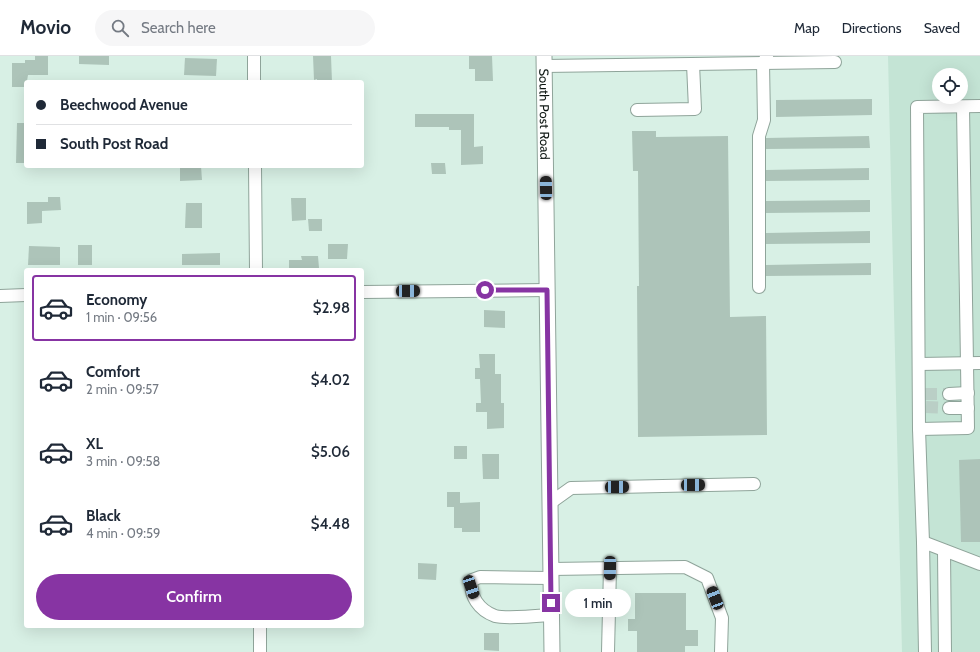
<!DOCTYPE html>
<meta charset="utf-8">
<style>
:root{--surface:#fff;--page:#f6f6f7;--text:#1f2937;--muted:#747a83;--line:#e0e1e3;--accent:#8734a3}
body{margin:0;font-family:Cabin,sans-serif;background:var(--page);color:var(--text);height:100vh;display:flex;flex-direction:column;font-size:15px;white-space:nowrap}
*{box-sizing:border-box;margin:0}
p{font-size:13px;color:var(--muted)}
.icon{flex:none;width:22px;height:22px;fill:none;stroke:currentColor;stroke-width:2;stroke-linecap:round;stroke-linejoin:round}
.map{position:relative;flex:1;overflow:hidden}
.panel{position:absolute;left:24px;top:212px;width:340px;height:360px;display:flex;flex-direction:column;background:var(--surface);border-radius:4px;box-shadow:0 4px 16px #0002}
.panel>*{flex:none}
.guide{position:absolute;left:24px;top:24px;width:340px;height:88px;border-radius:4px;box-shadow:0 4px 16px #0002;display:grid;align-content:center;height:88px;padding:0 12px;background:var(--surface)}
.tools{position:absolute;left:932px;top:12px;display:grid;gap:8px}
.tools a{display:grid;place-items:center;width:36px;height:36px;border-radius:50%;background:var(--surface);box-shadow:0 4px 16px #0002;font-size:20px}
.end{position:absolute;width:18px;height:18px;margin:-9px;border:5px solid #8734a3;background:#fff;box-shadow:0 0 0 2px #fff}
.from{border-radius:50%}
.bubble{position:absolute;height:28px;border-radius:14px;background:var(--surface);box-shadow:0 4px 16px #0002;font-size:13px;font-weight:600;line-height:28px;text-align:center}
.car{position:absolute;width:12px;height:24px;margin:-12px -6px;border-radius:5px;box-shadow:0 0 3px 1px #0007;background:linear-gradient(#222 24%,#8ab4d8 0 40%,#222 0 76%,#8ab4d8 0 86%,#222 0)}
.guide b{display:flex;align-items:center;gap:14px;height:38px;font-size:15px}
.guide b+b{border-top:1px solid var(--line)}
.guide i{width:10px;height:10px;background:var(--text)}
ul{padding:7px 0 0;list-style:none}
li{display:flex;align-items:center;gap:12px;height:66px;margin:0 8px 6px;padding:0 4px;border:2px solid transparent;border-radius:4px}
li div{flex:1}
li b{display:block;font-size:15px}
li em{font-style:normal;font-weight:600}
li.current{border-color:var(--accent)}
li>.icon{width:36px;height:36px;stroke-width:1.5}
.button{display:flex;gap:8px;margin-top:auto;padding:8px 12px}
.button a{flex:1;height:46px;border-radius:24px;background:var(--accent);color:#fff;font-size:16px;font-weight:600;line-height:46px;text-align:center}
header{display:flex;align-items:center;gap:24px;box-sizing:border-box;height:56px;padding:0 20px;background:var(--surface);border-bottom:1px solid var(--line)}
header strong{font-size:19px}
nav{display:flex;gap:22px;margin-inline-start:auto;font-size:14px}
.search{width:280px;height:36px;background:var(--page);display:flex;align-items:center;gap:10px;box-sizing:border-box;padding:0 14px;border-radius:22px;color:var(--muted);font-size:15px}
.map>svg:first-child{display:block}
.built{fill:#c4e4d5;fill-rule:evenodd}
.building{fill:#adc4b9}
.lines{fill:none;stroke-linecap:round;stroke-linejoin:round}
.minor-tunnel{stroke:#bacfc6;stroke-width:12;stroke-dasharray:12 6;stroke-linecap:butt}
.minor-casing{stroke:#8fa49a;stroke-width:14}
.major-casing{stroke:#8fa49a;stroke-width:17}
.minor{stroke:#fff;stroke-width:12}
.major{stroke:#fff;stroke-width:15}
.route{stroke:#8734a3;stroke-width:5}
.labels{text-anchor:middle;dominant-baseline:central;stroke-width:3;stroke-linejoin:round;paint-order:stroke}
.street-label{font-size:13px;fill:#0e1713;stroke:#d8f0e5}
</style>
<header>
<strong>Movio</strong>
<div class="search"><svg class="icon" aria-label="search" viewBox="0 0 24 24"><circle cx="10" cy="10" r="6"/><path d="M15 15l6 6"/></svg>Search here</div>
<nav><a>Map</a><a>Directions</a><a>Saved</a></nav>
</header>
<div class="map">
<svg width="980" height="596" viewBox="0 0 980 596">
<rect width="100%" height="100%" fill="#d8f0e5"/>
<path class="built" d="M888,0H980V596H902ZM939,19H961V41H939Z"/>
<g class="building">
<path d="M35,0H48V19H28L26,31H12V7H25V4H35Z"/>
<path d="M79,0H109V9L79,8Z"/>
<path d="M313,0H331L332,26H317V23L314,24Z"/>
<path d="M469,0H492L493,25H475V13H469Z"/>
<path d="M185,2L217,3L216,20L184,19Z"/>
<path d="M872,43V59L776,61V44Z"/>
<path d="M415,58H474V91L483,90V108L461,109V74H449V71H415Z"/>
<path d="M17,67H26V107H16Z"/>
<path d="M632,75H656V81L728,80L730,261L766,260L767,379L638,381L637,230H639L638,115H633Z"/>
<path d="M869,80L870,92L766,93V82Z"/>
<path d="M431,107H445L446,118H432Z"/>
<path d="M180,110H201L202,124L180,125Z"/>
<path d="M869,112V124L766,125V114Z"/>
<path d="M48,141H60L61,154L42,155V167L27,168V146H48Z"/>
<path d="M291,142H306V164L292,165Z"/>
<path d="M870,144V156L766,157V145Z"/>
<path d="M186,147H202V172H185Z"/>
<path d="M308,163H322V175H309Z"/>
<path d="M870,175V187L766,188V177Z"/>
<path d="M328,188H348L347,203H328Z"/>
<rect x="78" y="189" width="14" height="20"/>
<path d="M29,190L60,191V209H28Z"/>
<path d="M220,197V209H182V198Z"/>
<path d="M301,200H318L319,212L289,214V204H302Z"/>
<path d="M871,207V219L766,220V209Z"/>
<path d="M484,254L505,255V272L484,271Z"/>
<path d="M479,298H495V318H501V347H504V372L487,373V356H476V347H481L480,323H475V312H480Z"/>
<rect x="454" y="390" width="13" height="13"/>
<path d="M482,398H499V423H483Z"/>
<path d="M980,403V486H961L959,404Z"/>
<path d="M447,436H460V447L480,446V476H462V472H454V451H447Z"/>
<path d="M418,507L437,508L436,524L418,523Z"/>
<path d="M635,537H686V574H698V590H685V596H637V575H628V563H635Z"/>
<path d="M484,577H499V595L484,594Z"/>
</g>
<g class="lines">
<g class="minor-tunnel">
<path d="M925,338H949"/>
<path d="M926,351L949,352"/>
</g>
<g class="minor-casing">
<g id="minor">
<path d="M254,0V26"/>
<path d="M544,10L835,6"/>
<path d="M637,54L695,53L693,8"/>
<path d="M255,110L256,214"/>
<path d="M759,231V80L764,64L763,7L767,0"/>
<path d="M362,236L547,234"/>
<path d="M0,240L26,239"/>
<path d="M919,308L980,307"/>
<path d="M949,338L968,337"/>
<path d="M949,352H968"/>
<path d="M919,373L968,372L963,51"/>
<path d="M550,447L571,432L754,428"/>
<path d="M923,486L980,508"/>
<path d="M944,495L945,596"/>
<path d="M551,513L685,511L707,522L722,562L721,596"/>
<path d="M551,522L480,521L472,524C469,540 479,554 495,560C506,563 538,560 551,559"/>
<path d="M260,570V596"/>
<path d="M608,596L610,512"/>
<path d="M925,596L923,486L919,373L917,51L980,50"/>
</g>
</g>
<g class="major-casing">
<g id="major">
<path id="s1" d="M544,0L552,596"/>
</g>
</g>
<use href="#minor" class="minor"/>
<use href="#major" class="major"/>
</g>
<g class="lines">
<path class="route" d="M485,234H547L551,547"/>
</g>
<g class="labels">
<g class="street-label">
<text stroke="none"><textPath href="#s1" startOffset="58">South Post Road</textPath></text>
</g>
</g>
</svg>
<div class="tools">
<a><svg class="icon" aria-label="locate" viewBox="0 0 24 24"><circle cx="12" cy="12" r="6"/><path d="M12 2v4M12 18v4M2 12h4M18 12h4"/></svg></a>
</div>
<i class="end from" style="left:485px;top:234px"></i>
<i class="end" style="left:551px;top:547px"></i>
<div class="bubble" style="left:565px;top:533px;width:66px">1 min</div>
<i class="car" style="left:546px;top:132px;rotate:359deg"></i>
<i class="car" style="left:408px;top:235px;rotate:89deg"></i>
<i class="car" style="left:693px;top:429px;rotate:89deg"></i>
<i class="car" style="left:617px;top:431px;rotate:89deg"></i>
<i class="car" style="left:610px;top:512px;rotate:181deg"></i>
<i class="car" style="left:471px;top:531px;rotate:161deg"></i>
<i class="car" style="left:715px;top:542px;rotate:339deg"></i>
<div class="guide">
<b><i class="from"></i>Beechwood Avenue</b>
<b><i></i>South Post Road</b>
</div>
<section class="panel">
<ul>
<li class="current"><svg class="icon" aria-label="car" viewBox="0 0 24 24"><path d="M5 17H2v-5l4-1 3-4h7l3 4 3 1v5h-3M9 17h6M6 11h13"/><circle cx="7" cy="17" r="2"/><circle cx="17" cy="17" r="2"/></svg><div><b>Economy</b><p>1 min · 09:56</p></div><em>$2.98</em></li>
<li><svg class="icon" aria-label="car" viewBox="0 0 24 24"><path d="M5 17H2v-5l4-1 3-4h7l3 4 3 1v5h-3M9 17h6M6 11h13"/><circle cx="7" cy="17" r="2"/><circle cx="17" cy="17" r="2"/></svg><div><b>Comfort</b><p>2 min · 09:57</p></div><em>$4.02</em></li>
<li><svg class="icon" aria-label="car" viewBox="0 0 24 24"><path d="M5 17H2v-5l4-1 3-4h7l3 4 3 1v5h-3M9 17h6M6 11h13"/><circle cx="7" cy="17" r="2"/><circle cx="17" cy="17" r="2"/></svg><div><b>XL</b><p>3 min · 09:58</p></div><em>$5.06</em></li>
<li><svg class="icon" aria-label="car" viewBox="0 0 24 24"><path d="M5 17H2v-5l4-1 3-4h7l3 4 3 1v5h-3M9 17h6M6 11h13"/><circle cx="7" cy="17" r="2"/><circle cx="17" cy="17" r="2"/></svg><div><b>Black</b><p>4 min · 09:59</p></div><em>$4.48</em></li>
</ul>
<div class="button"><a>Confirm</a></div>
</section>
</div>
